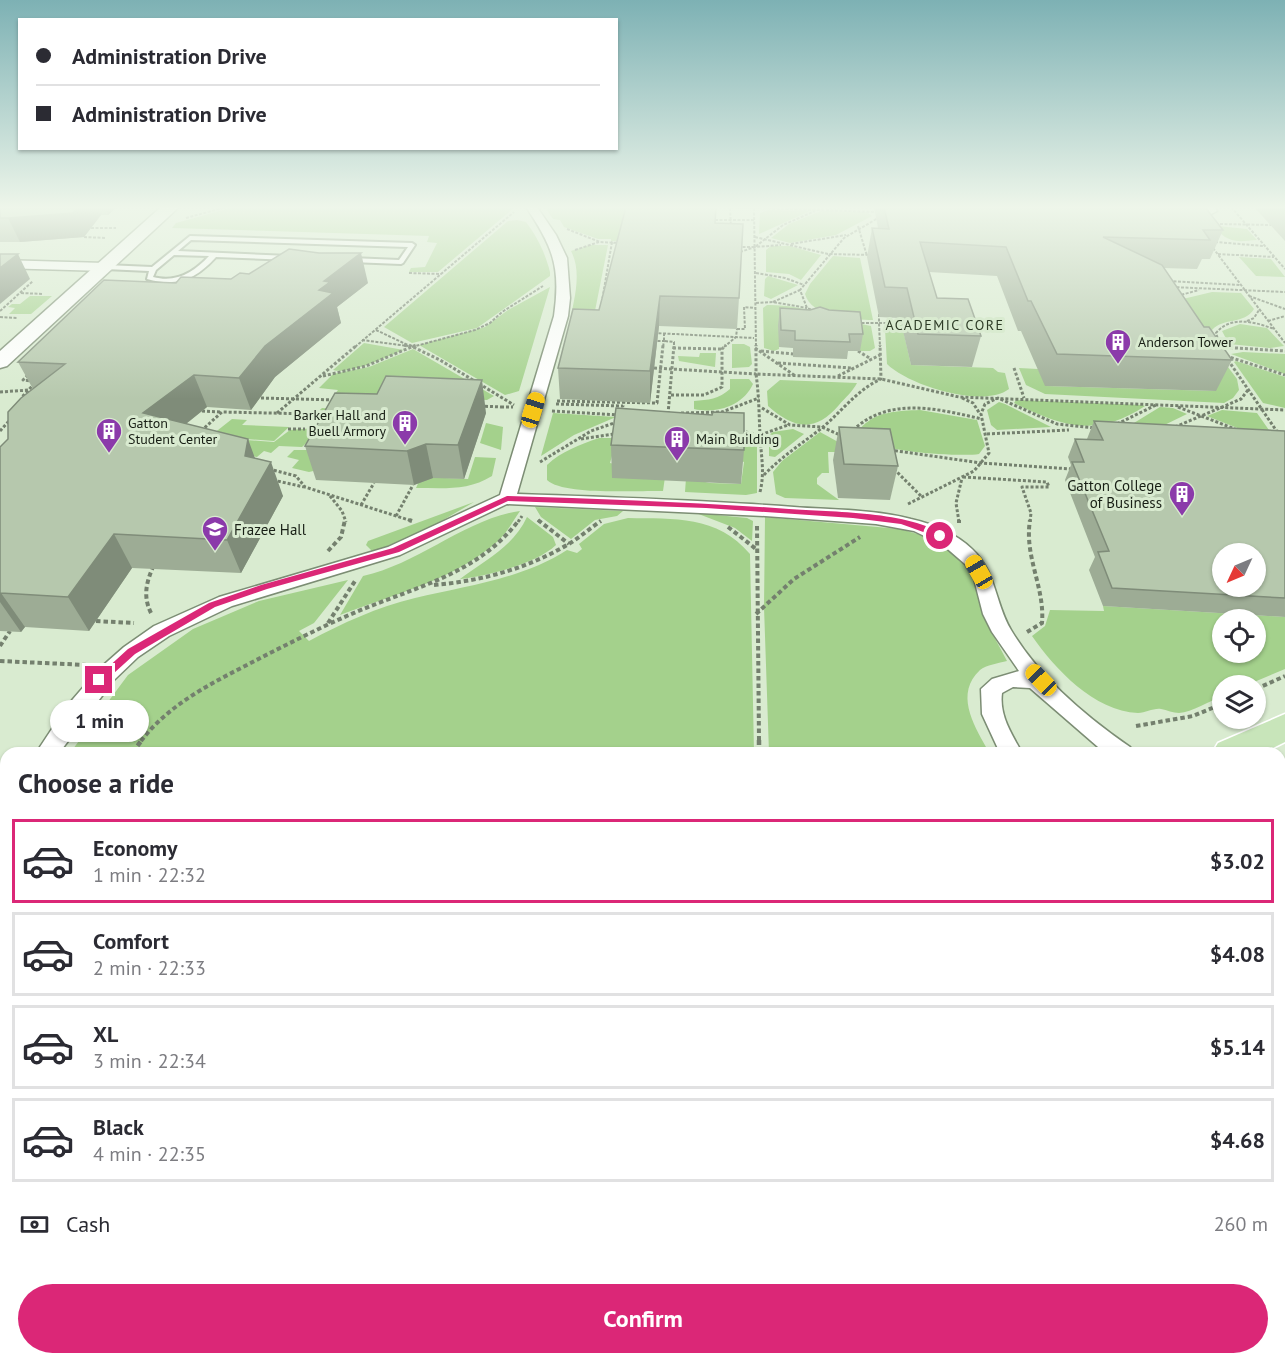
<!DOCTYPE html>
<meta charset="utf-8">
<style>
:root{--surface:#fff;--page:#f7f7f7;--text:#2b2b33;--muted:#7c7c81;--line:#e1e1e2;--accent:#db2777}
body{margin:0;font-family:"PT Sans",sans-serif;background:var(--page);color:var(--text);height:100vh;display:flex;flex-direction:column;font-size:22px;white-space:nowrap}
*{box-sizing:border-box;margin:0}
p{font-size:20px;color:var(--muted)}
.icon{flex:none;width:33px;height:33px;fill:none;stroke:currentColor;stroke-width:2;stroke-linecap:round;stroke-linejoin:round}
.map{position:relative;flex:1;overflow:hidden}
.details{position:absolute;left:0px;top:747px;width:1286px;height:618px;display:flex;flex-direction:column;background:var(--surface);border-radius:18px 18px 0 0;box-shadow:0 2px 4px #0004}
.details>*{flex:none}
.guide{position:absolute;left:18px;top:18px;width:600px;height:132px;border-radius:0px;box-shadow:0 2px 4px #0004;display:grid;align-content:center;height:132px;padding:0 18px;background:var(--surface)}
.needle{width:39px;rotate:226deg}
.buttons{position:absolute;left:1212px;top:543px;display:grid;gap:12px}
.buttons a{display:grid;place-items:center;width:54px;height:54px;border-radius:50%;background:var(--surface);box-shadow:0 2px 4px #0004;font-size:30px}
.end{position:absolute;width:27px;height:27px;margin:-14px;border:8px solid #db2777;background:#fff;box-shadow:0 0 0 3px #fff}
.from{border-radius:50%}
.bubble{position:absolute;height:42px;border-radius:21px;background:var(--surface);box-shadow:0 2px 4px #0004;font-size:20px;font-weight:700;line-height:42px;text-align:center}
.car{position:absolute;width:18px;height:36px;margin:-18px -9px;border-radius:8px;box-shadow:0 0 4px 2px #0007;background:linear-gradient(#f5c518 24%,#345 0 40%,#f5c518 0 76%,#345 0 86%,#f5c518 0)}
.guide b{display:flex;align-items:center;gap:21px;height:57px;font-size:22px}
.guide b+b{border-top:2px solid var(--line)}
.guide i{width:15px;height:15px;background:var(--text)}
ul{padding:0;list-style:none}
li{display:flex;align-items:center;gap:18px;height:84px;margin:0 12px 9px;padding:0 6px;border:3px solid var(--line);border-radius:0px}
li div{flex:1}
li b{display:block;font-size:22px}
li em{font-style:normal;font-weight:700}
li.current{border-color:var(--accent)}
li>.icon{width:54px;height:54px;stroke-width:1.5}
h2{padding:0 18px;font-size:27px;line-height:72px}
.pay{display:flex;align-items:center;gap:15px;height:66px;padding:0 18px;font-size:22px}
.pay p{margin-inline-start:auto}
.button{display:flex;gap:12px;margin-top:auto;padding:12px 18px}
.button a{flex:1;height:69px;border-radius:36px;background:var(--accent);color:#fff;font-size:24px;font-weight:700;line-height:69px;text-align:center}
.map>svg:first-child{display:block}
.green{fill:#a4d18c;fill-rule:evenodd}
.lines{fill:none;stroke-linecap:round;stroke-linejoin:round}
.service-casing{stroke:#7c8d74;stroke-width:4}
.minor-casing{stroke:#7c8d74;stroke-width:3}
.secondary-casing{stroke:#7c8d74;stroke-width:3}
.primary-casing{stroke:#fff;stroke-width:3}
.path-far4{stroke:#74806e;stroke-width:2;stroke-dasharray:3 1.5;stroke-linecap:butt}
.path-far3{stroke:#74806e;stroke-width:3;stroke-dasharray:3 2;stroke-linecap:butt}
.path-far2{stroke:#74806e;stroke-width:4;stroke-dasharray:4.5 3;stroke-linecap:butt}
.path-far1{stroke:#74806e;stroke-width:4.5;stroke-dasharray:5 4;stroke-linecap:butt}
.path{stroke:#74806e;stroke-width:5;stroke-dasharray:7 4.5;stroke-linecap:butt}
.service{fill:#fff;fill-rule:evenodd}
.minor{fill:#fff;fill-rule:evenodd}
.secondary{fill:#fff;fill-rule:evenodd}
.primary{fill:#c8e5ba;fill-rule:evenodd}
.path-bridge{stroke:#74806e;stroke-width:3;stroke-dasharray:3 2;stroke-linecap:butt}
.wall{fill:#9dac95}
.shaded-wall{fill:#7f8c79}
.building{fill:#b6c8ad;stroke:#7f8c79;stroke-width:1.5;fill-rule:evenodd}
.route{fill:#db2777}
.labels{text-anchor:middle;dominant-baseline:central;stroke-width:6;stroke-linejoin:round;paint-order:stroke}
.far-neighbourhood-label{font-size:14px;letter-spacing:1.5px;fill:#2d3b26;stroke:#d9ebd0}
.far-poi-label{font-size:14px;fill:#181f15;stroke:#d9ebd0;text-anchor:start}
.poi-label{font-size:15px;fill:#181f15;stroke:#d9ebd0;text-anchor:end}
</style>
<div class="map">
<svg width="1285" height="1365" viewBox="0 0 1285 1365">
<rect width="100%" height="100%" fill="#d9ebd0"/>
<g class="green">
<path d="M234,207H513L514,208L438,272H409L411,268L425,267L437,243L427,242L429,236L172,228L176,223Z"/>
<path d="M545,207H652L718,245L611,241V239H598L564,227L560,220L553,219Z"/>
<path d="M768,210L810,211L759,234L760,213Z"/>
<path d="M821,211L867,212L872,216L836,235L790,243L771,238L789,224Z"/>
<path d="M517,220L526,222C538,238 545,253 550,272V276L477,328L412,343L384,327L508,221Z"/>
<path d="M1218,226L1247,229L1257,240C1240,241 1230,245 1215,228Z"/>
<path d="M590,245H608L592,326H569C573,302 583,274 571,251Z"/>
<path d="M771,246H790L821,255L801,280L789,274L766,272V250Z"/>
<path d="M833,256L860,258L873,320C853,320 811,317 805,294L810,284Z"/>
<path d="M1239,257L1271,259L1285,277L1256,276Z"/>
<path d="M768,276L798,285L771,299L764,296L765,279Z"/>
<path d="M550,287L519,391L505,395L419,345L485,327L508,310Z"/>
<path d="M1212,292L1241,293L1254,309C1244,325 1224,317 1212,330L1214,336L1166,303Z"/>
<path d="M30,296H52L31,314H9L15,308L8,307L12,304H20Z"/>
<path d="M767,305C801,304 838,319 871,326L875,348L870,351H860L857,329L779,325V349L774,351L764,348L763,308Z"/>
<path d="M1240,324L1267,328L1284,346L1270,348L1229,344L1222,331Z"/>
<path d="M902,325L911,365L993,368L998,372L1005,373L1009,389C983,409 908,385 887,364L885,329L886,326Z"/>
<path d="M364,343L404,350C387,356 351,375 333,370Z"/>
<path d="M732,344H744L750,347L752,364L749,367L732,368Z"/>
<path d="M413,349L494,396L487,400L334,395L338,390L319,388L333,374L369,367Z"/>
<path d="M1243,352L1285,354V374L1231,354Z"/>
<path d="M700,353H716L715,367L679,361L678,356L699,357Z"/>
<path d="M1222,359L1237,379L1239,390L1233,398L1224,403L1045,394L1026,385L1019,368L1038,369L1046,386L1215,391Z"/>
<path d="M1236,361L1285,377V408L1263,403L1234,362Z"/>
<path d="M730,379H749L753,384C743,406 716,414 694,409V401C708,400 719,399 730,389Z"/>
<path d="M780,380L857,383C853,391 845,398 839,405C815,433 794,429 768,406L767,391Z"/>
<path d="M1016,400L1142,405L1145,406C1096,438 1063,427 1014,403Z"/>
<path d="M999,402L1005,404L1051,427L997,430L991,425L987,410Z"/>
<path d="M1160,407L1173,408L1187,414L1146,434L1129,426Z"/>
<path d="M322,408L349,410L330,421L302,447L279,446L271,453L264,451L257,457L233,452L246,440L274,442L290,430L315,428L322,420H309Z"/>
<path d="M920,410L977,420L985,446L979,454C962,457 886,452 873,442C868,439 864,433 860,429C875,411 898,411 920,410Z"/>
<path d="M1222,410L1257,413L1271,433L1255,435L1207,416Z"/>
<path d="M553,413L616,417L574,435L541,456Z"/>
<path d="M232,419L247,420L242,425L289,427L274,441L246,439L199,445Z"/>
<path d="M486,423L503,427L501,450L480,443Z"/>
<path d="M793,429L804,434L775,457L769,456V435L773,432Z"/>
<path d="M820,432L840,443L842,452H828L829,473H822L817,478V484L839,500L785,498L776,494L773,472L782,461Z"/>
<path d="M748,436L756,439L757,444V493L746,495L685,492L686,478L710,483L741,484L744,462L741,461L739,439Z"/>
<path d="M599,438H617L610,463L665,477L663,491C638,490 564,496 547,480V465C562,451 579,445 599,438Z"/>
<path d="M294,450H310L322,469L309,472L292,468L299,460L287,457Z"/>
<path d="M475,457L496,458L492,476C468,491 444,488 416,488L421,477L468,479Z"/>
<path d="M474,502L421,533L374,553L366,545L368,541Z"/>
<path d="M535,507L623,511L617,516L595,520L571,539L541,517Z"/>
<path d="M520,511C513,521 507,533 498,541C453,581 394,594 340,615L363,576C419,564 465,519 520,511Z"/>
<path d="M696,513L747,518L753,521L752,541L735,528Z"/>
<path d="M527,517L553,537L556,545C536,564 487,576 460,579C485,560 513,547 527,517Z"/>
<path d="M765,517L900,529L935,539L955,553L977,581L980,601L991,631L1007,661C999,663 986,665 980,670C955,693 973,724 986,747L971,753H769L764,607Z"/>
<path d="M628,518C674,519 717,515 750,554L754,753H70L128,675L193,629L259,601L348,580L314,623L299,631L309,641C343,623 377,607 415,598C466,586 522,579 567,550L577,553L582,549L579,544L604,524Z"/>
<path d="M1103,606L1285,617V669L1247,685L1222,686V696C1210,701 1192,712 1179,713C1173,713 1167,710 1161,709C1153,708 1146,713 1138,713C1094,711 1055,669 1032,636L1045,626L1050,610L1104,611ZM1222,620H1256V652H1222Z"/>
</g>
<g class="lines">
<g class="service-casing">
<g id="service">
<path d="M190,236L412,243L415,245L403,263L401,264L351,262L348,260L351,258L399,260L408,247L191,240L178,251L290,256L293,258L290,260L216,257C195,280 177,287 147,279L149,271L105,269L102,267L105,265L152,267ZM174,255L209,256C193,273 176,283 153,277L156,270Z"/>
<path d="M1105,1359H1123L1126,1365H1108Z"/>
</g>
</g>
<g class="minor-casing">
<g id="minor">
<path d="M526,207H537L556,235L567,258L570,298L568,316L517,494C609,497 702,500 794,507C833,510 873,509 911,519C933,524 955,533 972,549C996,571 995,603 1011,630C1039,677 1085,716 1130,747L1133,753H1105L1030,688L1013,687L1002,693C999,716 1012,734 1022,753H1000L982,714L981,689L992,679L1019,671L992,632L983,614L974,579L965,564L943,545L914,531L876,524L765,516L507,504L400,555L232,606L169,636L138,657L114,680L59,753H36L67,706L99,669L124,647L154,626L219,597L388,547L500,495L554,316C561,267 553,247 526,207Z"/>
<path d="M1202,207H1214L1217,211L1211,214Z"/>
<path d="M0,260L105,263L111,267L105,271L0,268Z"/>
<path d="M6,800V825L0,827V802Z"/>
<path d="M1280,887L1285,889V916L1280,914Z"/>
</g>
</g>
<g class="secondary-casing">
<path id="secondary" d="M161,207H179L7,366L0,368V351Z"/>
</g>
<g class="primary-casing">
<g id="primary">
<path d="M1285,714V742L1263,753H1212L1218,743Z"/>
<path d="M0,815L6,816V848L0,847Z"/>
<path d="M237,1359H300L297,1365H234Z"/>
</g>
</g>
<g class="path-far4">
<path d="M727,207L879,212"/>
<path d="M1231,207L1285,269"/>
<path d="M730,208L731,228"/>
<path d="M754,208L756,347"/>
<path d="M186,218L226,207"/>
<path d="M715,220H755"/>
<path d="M1220,224L1271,225"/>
<path d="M858,226L867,256"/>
<path d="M91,228H116"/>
<path d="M567,229L600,242L620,243"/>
<path d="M84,237L106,238"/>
<path d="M755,237L828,254L872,255"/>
<path d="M1215,242L1264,246"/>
<path d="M791,244L846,235"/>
<path d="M738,247H755L783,225L815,211"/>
<path d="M1213,248L1285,343"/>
<path d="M575,250L599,242"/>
<path d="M740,252L755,247L781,245"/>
<path d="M1218,254L1274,257"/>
<path d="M409,273L441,274"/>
<path d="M756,273L785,278L804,285"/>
<path d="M1169,281L1240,285"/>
<path d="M1172,287L1285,292"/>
<path d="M21,293L43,294"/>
<path d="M1177,296L1199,290"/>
<path d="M1249,296L1285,309"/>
<path d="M773,302L800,290"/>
<path d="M756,303L773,302L807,308"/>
<path d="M601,307L612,242L614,243"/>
<path d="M0,311L33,281"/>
<path d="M815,311L807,308L800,290L844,238L878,218"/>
<path d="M879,314V323H901"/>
<path d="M0,317L17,318"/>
<path d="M1247,321L1254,318L1259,310"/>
<path d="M1268,321L1285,316"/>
<path d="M857,323H879L880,347"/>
<path d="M737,329H745L744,307L755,308"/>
<path d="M376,330L412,347"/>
<path d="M654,333L754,338"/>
<path d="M664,333V341L674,342V347"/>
<path d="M362,340L408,346"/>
<path d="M653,341H664L663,347"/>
<path d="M1219,342L1216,333C1231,315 1255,322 1274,329"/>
<path d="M355,347L514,212"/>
<path d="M412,347L475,330L490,323L502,312L543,286"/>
<path d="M724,347L736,337L737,329"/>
</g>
<g class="path-far3">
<path d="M404,345L408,346"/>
<path d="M409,345L440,360L514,405"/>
<path d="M1220,347L1285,351"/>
<path d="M673,348L722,349"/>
<path d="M755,348L794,375"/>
<path d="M761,351L793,354"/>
<path d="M858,351L871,359"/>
<path d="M1226,356L1285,375"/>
<path d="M1228,360L1278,433"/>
<path d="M778,363L852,368"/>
<path d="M654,368L756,374V345"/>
<path d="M1014,368L1024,398"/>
<path d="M28,375L23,380L32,381"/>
<path d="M323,376L366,366L416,345"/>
<path d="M838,376L880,355"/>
<path d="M0,392L29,390"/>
<path d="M671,395H704L722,387V349L726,345"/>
<path d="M26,398L22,397L34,384"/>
<path d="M962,398L973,403L980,414"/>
<path d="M557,401L657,403L663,345"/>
<path d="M556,404L623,406L624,402"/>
<path d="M501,407H513"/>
<path d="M1178,407L1235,429"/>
<path d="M762,408L790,425L822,427L840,435"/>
<path d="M202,411L221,412"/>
<path d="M552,411L619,415"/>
<path d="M277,413L357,345"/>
<path d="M681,413L722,412L759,398"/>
<path d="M668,414L674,345"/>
<path d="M1117,424L1156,405"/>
<path d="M1175,427L1241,399L1248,390"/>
<path d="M288,429H305"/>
<path d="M853,430C890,396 938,409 982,419"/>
<path d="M0,431L10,420"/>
<path d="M201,431L222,412L316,414"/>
<path d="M741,431L760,435L788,425"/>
<path d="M987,434L1069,430"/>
<path d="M581,439L614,434"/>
<path d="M890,450L981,463L1072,469"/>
<path d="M540,462L591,431L617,422"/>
<path d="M269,469L296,476L305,487L412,521"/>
<path d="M894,469L922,497"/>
<path d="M764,475C782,456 803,443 823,427C843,410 857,390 881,379L880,345"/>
<path d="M963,477L1047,482L1049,487H1022L1031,513L1030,522"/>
<path d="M273,480L304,487"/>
<path d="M760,492C765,472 761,456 760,436C759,414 759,395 756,374L881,379L959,397L1285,410"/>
<path d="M330,496L342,511L346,522"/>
<path d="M908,504L974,471L989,453L981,414L985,404L998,398L1057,424L1095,428"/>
<path d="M361,505L374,483"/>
<path d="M396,516L413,485"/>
<path d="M538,520L540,522"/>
<path d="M518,522L522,516"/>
<path d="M959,522L956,503L962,478"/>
</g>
<g class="path-far2">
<path d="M409,520L412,521"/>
<path d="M538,520L569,544"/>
<path d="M959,520V523"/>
<path d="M757,526L759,741"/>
<path d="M728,527L756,549"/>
<path d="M328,551L341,537L345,520"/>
<path d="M434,585C481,581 526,569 567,545C579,538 589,529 601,521"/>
<path d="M151,613C143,597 146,583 153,567"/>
<path d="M756,614L794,579L860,537"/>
<path d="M96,621L134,623"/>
<path d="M328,623L355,581"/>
<path d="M1027,632L1042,623C1045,587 1024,557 1030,520"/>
<path d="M0,646L10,631"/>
<path d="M0,661L87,665"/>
<path d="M1256,689L1285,676"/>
<path d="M1136,726L1193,716L1222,704"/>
<path d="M141,741C173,699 223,678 268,654C304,636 339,618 376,604C430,583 483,568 519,520"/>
</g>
<g class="path-far1">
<path d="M759,740V753"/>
<path d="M132,753L142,740"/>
</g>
<g class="path">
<path d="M506,1359V1365"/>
<path d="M775,1359V1365"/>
<path d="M1003,1359L1008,1365"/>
<path d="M1072,1359L1075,1365"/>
<path d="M1236,1359L1246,1365"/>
</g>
<use href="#service" class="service"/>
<use href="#minor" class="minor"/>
<use href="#secondary" class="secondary"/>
<use href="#primary" class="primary"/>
<g class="path-bridge">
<path d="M261,398L335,400"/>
<path d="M480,406L501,407"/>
</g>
</g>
<g class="wall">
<path d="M0,207H117L108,215H101L84,237L20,242H0Z"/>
<path d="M874,207H1205L1223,230L1210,259H1202L1197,269L1163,268L1204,327L1232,360L1216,391L1045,386L1021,331H1018L997,276L929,272L937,298L981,336L972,367L911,365L900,318L879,317L867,257L872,228H878Z"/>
<path d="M1254,207H1285V241Z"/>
<path d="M715,223L739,298L737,329L659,326L650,403L560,399L558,368L599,310Z"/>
<path d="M176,283H368L337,307L341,323L275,377L251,410L207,407L186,424L255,458L283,496L241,573L132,568L89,631L25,627L21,632L0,631V447L8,439L33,389L18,362Z"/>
<path d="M780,308L863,334L860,351H848L847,359L793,357V348L779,347L778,325Z"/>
<path d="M486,413L464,479L433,478L414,485L316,480L305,446Z"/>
<path d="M1094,421L1285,431V617L1103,606L1089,570L1095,557L1065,480L1071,465L1068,457L1075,439H1087Z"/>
<path d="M839,427L898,466L890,500L838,498L833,460Z"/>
<path d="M611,445L744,450L741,484L612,478Z"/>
<rect x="0" y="880" width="6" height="84"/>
<path d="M6,1010V1183L0,1182V1021Z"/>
<path d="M1280,1088L1285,1093V1182L1280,1184Z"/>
</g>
<g class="shaded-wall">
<path d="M78,207H98L101,215L84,237L20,242L8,218Z"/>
<path d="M105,207H117L108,215Z"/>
<path d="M361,253L368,283L337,307L341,323L275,377L251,410L239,378L265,346L319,290L324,281Z"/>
<path d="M18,254L30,279L0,304V268Z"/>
<path d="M660,296L659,326L650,403V371Z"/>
<path d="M194,375L207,407L158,446L143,413Z"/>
<path d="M482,380L486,413L464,479L458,445Z"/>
<path d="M248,439L260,472L271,462L283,496L241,573L227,540Z"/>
<path d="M426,444L433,478L414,485L407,451Z"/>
<path d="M114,534L132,568L89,631L68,597Z"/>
<path d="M1,593L25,627L21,632L0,602V595Z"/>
<path d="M0,1150L6,1154V1174L0,1171Z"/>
<path d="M86,1359H135V1362L130,1365H76Z"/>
</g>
<g class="building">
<path d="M0,207H78L73,213L8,218H0Z"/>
<path d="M626,207H716L715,223L743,224L739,298L660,296L650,371L558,368L573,309L599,310Z"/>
<path d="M884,207H1205L1223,230H1203L1210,240L1103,237L1162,265L1204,327H1209L1232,360L1057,354L1031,301H1028L1006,247L920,242L937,298L968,299L981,336L918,334L907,288L885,287L872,228L889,229Z"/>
<path d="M289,249L319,253H361L324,281L330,282L319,290L333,293L265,346L239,378L194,375L143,413L248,439L245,456L271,462L227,540L114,534L68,597L1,593L0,595V447L8,439V412L21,398L65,364L18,362L104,280L176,283L181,277L231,279L240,273L249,274Z"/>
<path d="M0,254H18L0,268Z"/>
<path d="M820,307L829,310L860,312L863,334H849L850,342L795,340V331L781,330L780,308L810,310Z"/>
<path d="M386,376L482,380L458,445L426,444L407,451L305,446L335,393L377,394Z"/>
<path d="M616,408L712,415L713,412L744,413V450L611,445Z"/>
<path d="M1094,421L1285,431V598L1112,588L1098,552L1109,551L1072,462H1084L1075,439L1103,440ZM1222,554H1256V586H1222Z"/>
<path d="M839,427L890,429L898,466L844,464Z"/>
<path d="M0,880H6V938L0,937Z"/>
<path d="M1280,961L1285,967V1054L1280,1058Z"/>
<path d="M6,1010V1152L0,1149V1021Z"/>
<path d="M1280,1088L1285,1093V1170L1280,1164Z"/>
<path d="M6,1260V1359H86L76,1365H0V1263Z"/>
</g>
<linearGradient id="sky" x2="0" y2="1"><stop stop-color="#7db1b4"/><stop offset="0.52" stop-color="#eef6ea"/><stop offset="1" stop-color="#eef6ea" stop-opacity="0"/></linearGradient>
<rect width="1285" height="399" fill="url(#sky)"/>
<path class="route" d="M507,496C601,499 695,502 789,509C829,512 913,511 944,536L940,538L901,524L853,518L706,508L508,501L399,552L267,589L215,607L135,654L103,683L94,680L128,649L209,603L261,585L393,548Z"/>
<defs>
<g id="building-pin" transform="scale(1.35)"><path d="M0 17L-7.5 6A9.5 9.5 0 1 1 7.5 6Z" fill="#8b3aaa" stroke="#d9ebd0"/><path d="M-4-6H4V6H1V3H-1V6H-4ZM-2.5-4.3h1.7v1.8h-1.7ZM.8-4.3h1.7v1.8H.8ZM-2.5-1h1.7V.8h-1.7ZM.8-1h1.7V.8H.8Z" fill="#fff"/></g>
<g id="university-pin" transform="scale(1.35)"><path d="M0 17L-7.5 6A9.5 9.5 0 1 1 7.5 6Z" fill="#8b3aaa" stroke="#d9ebd0"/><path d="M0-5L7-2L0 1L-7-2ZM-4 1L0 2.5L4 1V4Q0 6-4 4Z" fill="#fff"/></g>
</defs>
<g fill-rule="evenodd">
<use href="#building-pin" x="1118" y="342"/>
<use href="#building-pin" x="405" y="423"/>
<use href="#building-pin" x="109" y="431"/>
<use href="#building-pin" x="677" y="439"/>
<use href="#building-pin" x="1182" y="494"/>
<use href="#university-pin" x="215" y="529"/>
</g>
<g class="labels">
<g class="far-neighbourhood-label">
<text x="945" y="325">ACADEMIC CORE</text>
</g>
<g class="far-poi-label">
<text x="1138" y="342">Anderson Tower</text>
<text x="386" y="415" text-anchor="end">Barker Hall and<tspan x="386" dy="16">Buell Armory</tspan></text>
<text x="128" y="423">Gatton<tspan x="128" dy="16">Student Center</tspan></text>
<text x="696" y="439">Main Building</text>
</g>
<g class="poi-label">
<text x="1162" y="485">Gatton College<tspan x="1162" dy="17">of Business</tspan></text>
<text x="234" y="529" text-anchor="start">Frazee Hall</text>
</g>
</g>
</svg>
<div class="buttons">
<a><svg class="needle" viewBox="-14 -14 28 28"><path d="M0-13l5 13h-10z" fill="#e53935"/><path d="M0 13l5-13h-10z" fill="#7c7c81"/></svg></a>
<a><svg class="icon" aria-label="locate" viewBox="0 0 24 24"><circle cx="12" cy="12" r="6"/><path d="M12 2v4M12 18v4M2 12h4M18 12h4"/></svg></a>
<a><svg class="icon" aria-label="layers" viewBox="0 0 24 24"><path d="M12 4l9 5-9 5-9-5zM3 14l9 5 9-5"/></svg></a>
</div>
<i class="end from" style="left:940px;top:536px"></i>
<i class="end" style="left:99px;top:680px"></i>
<div class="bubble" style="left:50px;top:700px;width:99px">1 min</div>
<i class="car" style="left:533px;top:410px;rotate:17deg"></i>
<i class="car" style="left:979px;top:572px;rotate:330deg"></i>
<i class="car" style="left:1041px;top:680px;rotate:316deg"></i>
<div class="guide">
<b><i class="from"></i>Administration Drive</b>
<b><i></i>Administration Drive</b>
</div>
<section class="details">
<h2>Choose a ride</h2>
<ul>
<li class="current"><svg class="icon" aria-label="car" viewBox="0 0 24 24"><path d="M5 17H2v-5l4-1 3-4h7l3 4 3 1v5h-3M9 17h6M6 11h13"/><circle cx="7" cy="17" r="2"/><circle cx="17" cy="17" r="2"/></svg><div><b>Economy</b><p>1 min · 22:32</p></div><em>$3.02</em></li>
<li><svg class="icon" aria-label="car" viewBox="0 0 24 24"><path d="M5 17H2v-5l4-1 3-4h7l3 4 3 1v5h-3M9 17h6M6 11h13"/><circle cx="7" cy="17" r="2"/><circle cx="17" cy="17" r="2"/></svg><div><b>Comfort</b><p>2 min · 22:33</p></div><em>$4.08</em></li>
<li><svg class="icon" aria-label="car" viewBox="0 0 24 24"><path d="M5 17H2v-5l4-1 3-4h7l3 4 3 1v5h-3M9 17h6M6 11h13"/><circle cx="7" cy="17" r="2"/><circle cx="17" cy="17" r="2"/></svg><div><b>XL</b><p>3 min · 22:34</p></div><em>$5.14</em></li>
<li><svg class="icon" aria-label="car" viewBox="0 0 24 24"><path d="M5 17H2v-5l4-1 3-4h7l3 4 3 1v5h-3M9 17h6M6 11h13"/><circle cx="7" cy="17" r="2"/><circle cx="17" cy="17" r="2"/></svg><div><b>Black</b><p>4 min · 22:35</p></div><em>$4.68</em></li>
</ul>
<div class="pay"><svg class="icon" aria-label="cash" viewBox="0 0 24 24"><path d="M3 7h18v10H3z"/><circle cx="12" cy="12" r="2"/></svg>Cash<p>260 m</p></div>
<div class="button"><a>Confirm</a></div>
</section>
</div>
